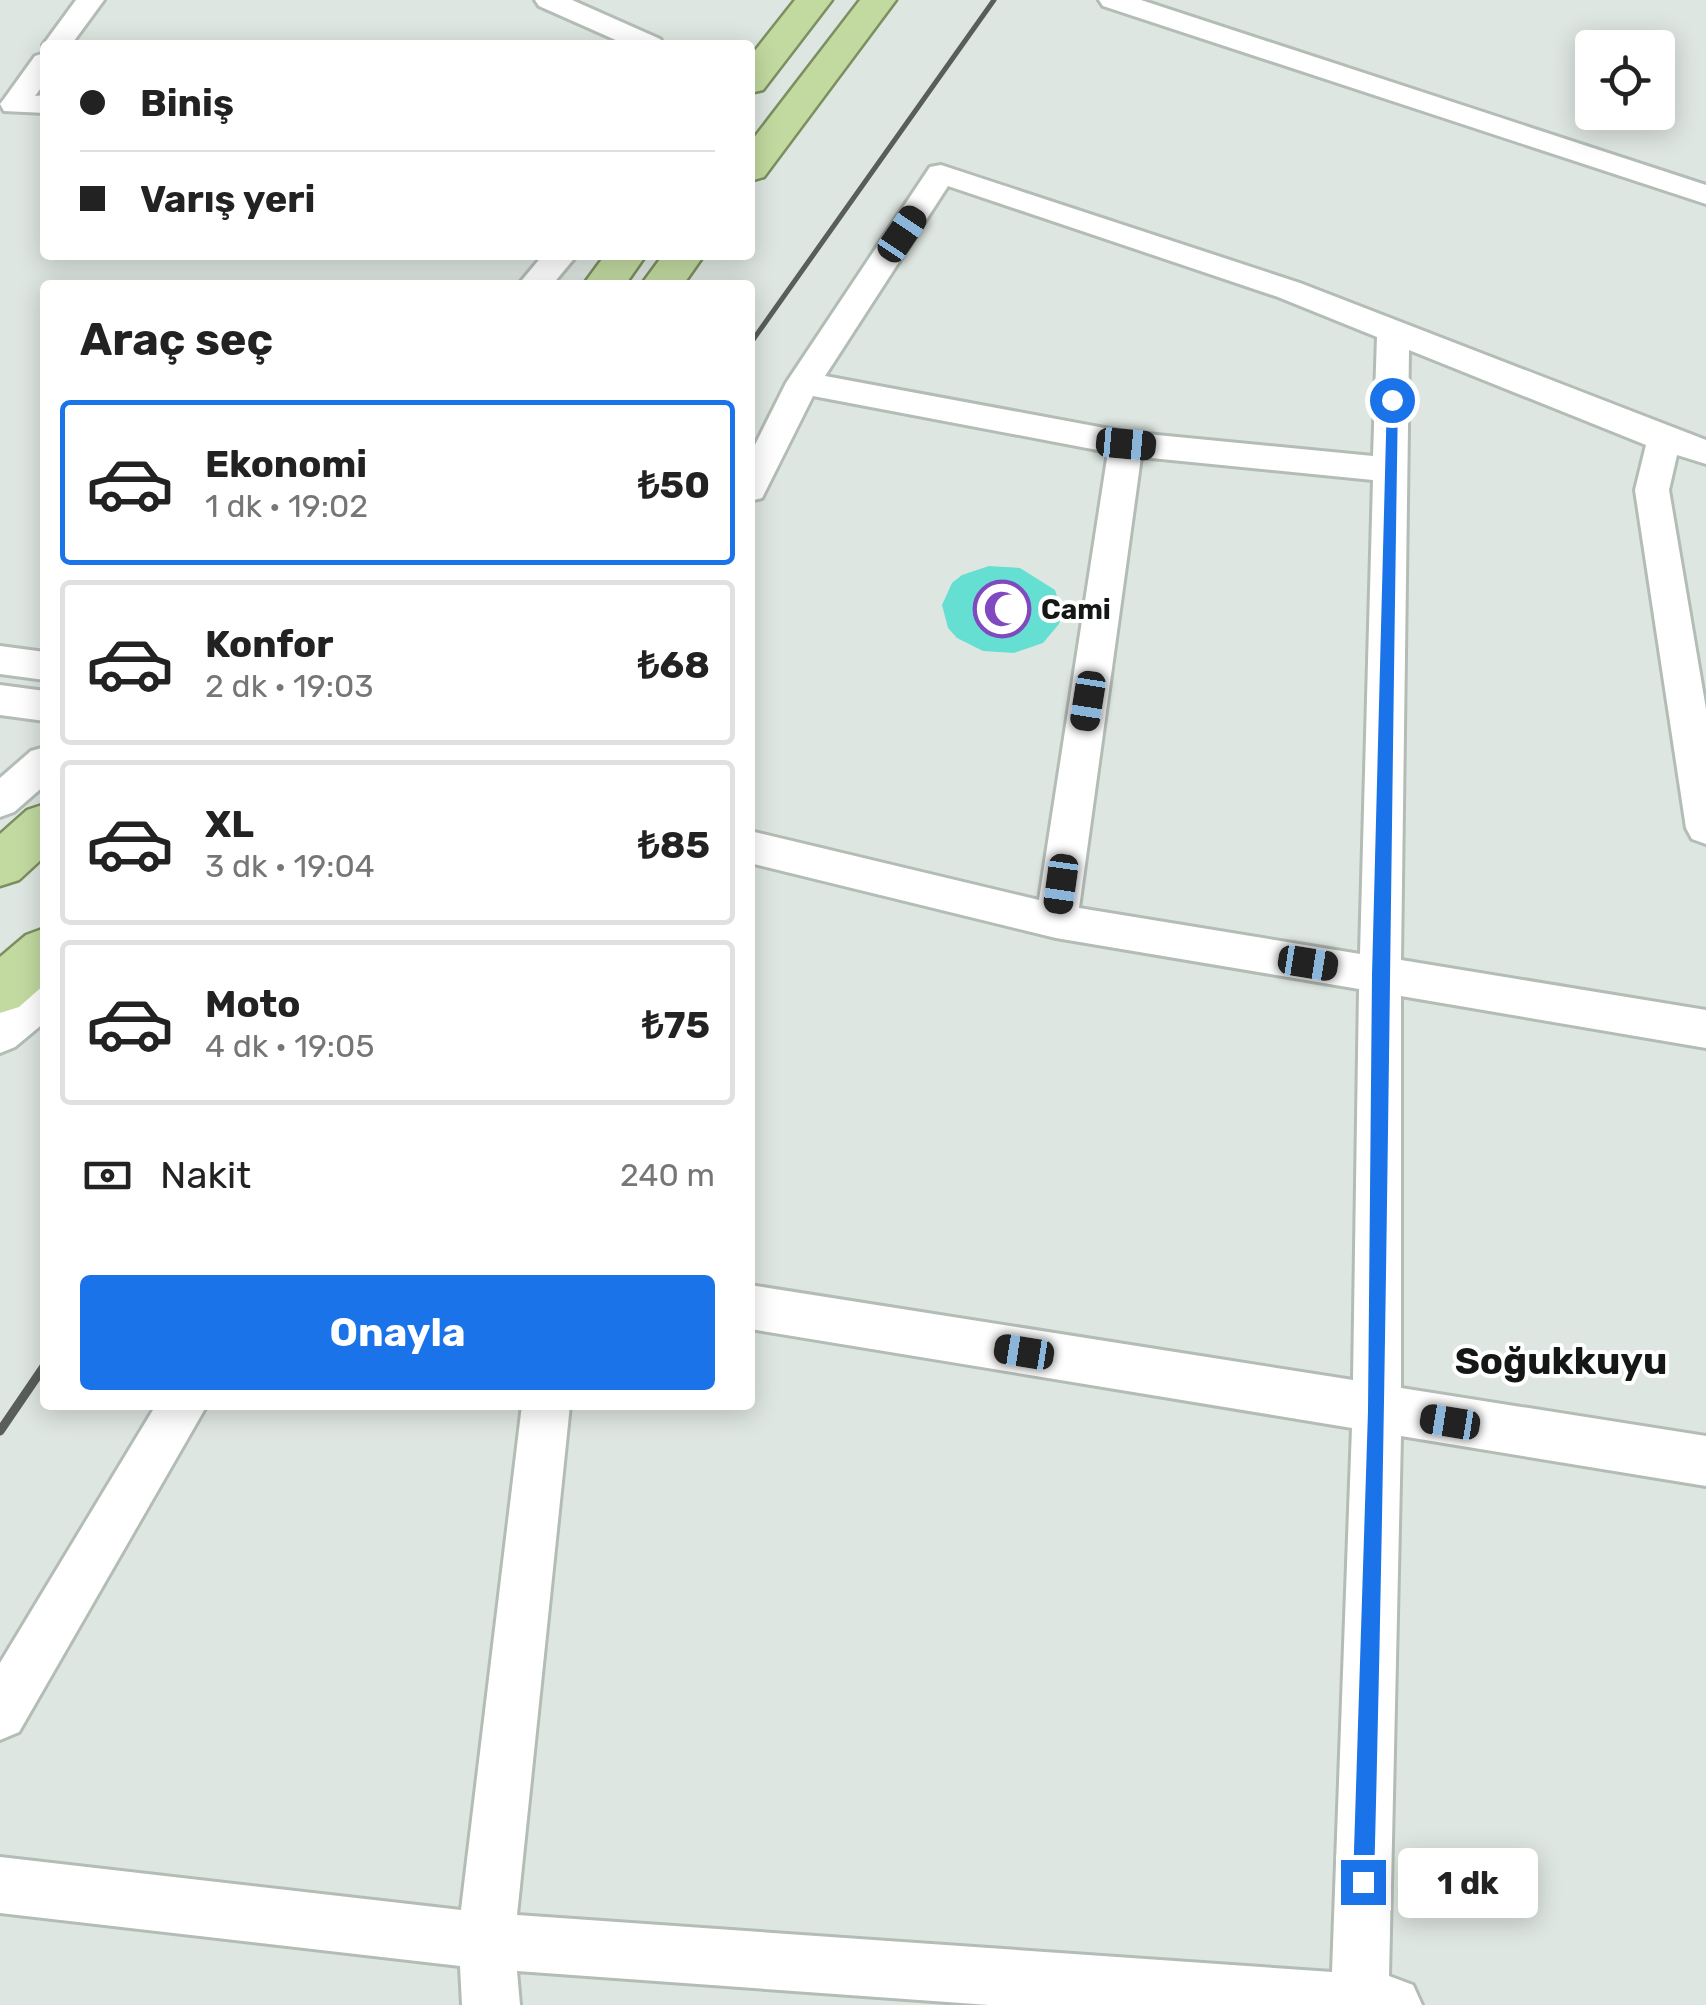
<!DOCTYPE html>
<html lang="tr">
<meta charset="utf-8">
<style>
:root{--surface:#fff;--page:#f6f6f6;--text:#222;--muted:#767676;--line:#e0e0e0;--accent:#1a73e8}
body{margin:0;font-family:Rubik,sans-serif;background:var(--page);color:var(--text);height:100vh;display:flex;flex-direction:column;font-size:38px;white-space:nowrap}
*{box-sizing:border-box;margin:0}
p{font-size:32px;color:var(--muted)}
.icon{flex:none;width:55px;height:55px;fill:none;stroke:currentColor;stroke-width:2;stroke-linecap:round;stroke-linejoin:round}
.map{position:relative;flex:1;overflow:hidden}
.details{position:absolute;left:40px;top:280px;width:715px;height:1130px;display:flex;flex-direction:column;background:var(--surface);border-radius:10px;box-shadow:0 5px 25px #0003}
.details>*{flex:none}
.banner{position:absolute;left:40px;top:40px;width:715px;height:220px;border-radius:10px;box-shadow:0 5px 25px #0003;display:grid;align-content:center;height:220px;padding:0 40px;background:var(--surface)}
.tools{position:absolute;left:1575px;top:30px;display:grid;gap:20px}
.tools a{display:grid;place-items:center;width:100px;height:100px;border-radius:10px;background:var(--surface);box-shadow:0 5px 25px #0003;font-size:50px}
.end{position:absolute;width:45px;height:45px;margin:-22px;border:12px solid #1a73e8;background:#fff;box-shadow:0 0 0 5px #fff}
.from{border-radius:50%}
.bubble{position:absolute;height:70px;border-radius:10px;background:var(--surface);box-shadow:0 5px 25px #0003;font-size:32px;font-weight:700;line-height:70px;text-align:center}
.car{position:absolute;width:30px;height:60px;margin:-30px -15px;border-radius:12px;box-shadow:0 0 8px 2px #0007;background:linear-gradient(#222 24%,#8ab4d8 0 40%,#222 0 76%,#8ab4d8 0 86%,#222 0)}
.banner b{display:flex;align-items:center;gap:35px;height:95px;font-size:38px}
.banner b+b{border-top:2px solid var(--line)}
.banner i{width:25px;height:25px;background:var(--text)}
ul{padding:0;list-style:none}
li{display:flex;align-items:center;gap:30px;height:165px;margin:0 20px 15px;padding:0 20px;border:5px solid var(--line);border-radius:10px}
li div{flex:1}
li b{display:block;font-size:38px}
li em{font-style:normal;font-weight:700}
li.on{border-color:var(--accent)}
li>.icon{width:90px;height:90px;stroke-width:1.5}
h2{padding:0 40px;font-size:45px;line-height:120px}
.pay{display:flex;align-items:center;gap:25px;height:110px;padding:0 40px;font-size:38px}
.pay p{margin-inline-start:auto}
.cta{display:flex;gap:20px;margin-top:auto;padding:20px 40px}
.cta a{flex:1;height:115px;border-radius:10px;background:var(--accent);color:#fff;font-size:40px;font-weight:700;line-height:115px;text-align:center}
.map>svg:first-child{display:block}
.building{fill:#65dfd1}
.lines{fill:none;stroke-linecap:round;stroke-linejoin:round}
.minor-casing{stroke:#b4bcb6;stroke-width:6}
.trunk-casing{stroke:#7b8f60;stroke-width:5}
.minor{fill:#fff;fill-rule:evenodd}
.trunk{fill:#c2daa0;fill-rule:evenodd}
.rail-far1{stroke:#595e5b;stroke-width:5}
.rail{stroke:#595e5b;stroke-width:9}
.route{fill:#1a73e8}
.labels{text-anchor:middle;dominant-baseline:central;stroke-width:8;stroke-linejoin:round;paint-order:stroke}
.poi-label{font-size:28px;font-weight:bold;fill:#141715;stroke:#fff;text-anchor:start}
.district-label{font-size:38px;font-weight:bold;fill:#141715;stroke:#fff}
</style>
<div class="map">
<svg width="1706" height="2005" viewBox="0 0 1706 2005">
<rect width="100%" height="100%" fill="#dee6e1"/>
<path class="building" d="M989,566L1020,568L1055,590L1062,613L1059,624L1043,643L1014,653L983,651L957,638L948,628L942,605L952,583L962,575Z"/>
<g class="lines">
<g class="minor-casing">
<g id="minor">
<path d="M76,0H104L71,45H45V48L43,45Z"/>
<path d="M535,0H572L660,39L664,45H627L539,6Z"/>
<path d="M1099,0H1141L1706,185V204L1103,6Z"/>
<path d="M45,53V82L35,96L45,95V113L4,111L0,104L4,99L35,56Z"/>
<path d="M941,165L1300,283L1706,440V464L1677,455L1669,490L1706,709V844L1692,839L1686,828L1635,490L1646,445L1409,350L1401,960L1706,1010V1048L1401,996V1388L1706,1436V1486L1401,1436L1389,1976L1413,1985L1422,2005H989L517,1971L520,2005H462L460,1966L0,1913V1857L461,1910L522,1405H570L517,1915L1332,1972L1352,1428L750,1329V1285L1353,1380L1359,989L1056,938L750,863V831L1039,900L1108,452L813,396L762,498L750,501V455L786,383L930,167ZM948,186L1278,297L1377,337L1373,456L1126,432L825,376ZM1141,457L1373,480L1360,954L1079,908Z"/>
<path d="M543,255H577L552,285H518Z"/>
<path d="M0,646L45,652V680L0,674Z"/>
<path d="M0,685L45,691V721L0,715Z"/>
<path d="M45,747V785L14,812L0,817V778L31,751Z"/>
<path d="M45,978V1022L15,1047L0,1053V1008L30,983Z"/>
<path d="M156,1405H207L19,1732L0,1740V1663Z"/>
</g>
</g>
<g class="trunk-casing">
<g id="trunk">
<path d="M795,0H832L763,90L750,93V57Z"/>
<path d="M860,0H896L764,177L750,181V143Z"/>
<path d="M605,255H646L625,285H583Z"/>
<path d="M663,255H704L683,285H641Z"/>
<path d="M45,804V856L19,880L0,886V834L27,810Z"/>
<path d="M45,928V984L19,1007L0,1013V957L26,935Z"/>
</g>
</g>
<use href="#minor" class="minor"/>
<use href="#trunk" class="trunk"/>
<path class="rail-far1" d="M750,344L994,0"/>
<path class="rail" d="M0,1431L45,1365"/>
</g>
<path class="route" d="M1387,397L1398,400C1390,895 1387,1389 1374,1882L1371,1890L1363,1893L1356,1890L1353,1882L1368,1411L1372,975Z"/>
<defs>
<g id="mosque-ring" transform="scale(2.875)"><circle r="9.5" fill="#fff" stroke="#8049c0" stroke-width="1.5"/><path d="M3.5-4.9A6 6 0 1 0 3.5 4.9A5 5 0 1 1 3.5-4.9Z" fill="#8049c0"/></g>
</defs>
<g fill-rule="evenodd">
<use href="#mosque-ring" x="1002" y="609"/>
</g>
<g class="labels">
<g class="poi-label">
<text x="1041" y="609">Cami</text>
</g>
<g class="district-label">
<text x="1561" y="1361">Soğukkuyu</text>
</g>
</g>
</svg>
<div class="tools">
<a><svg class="icon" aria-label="locate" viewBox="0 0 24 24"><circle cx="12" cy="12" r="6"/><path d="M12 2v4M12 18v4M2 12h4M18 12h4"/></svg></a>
</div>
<i class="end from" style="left:1392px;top:400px"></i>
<i class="end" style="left:1363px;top:1882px"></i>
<div class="bubble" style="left:1398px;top:1848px;width:140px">1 dk</div>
<i class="car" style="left:902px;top:234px;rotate:34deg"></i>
<i class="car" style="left:1126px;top:444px;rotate:95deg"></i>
<i class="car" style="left:1088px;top:701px;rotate:189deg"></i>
<i class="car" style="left:1061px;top:884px;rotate:188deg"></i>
<i class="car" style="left:1308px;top:963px;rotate:99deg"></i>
<i class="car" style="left:1024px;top:1352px;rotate:279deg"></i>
<i class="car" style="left:1450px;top:1422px;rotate:279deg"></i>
<div class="banner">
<b><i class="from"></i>Biniş</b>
<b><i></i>Varış yeri</b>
</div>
<section class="details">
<h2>Araç seç</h2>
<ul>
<li class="on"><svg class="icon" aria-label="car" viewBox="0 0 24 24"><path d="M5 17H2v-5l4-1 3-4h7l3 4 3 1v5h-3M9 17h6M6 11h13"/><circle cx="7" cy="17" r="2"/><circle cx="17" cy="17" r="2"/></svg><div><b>Ekonomi</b><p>1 dk · 19:02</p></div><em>₺50</em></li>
<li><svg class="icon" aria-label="car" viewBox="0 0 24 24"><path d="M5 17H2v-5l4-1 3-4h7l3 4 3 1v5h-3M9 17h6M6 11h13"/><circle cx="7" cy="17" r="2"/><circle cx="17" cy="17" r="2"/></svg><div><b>Konfor</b><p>2 dk · 19:03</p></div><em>₺68</em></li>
<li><svg class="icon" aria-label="car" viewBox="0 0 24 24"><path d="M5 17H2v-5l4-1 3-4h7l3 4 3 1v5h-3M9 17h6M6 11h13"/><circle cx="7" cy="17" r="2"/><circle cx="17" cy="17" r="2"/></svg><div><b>XL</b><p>3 dk · 19:04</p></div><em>₺85</em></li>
<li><svg class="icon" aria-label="car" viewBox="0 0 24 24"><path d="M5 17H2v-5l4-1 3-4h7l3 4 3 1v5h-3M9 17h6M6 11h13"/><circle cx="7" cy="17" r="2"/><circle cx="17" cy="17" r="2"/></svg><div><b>Moto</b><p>4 dk · 19:05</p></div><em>₺75</em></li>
</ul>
<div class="pay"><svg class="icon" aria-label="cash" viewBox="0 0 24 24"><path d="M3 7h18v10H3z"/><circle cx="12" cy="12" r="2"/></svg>Nakit<p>240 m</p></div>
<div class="cta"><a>Onayla</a></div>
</section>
</div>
